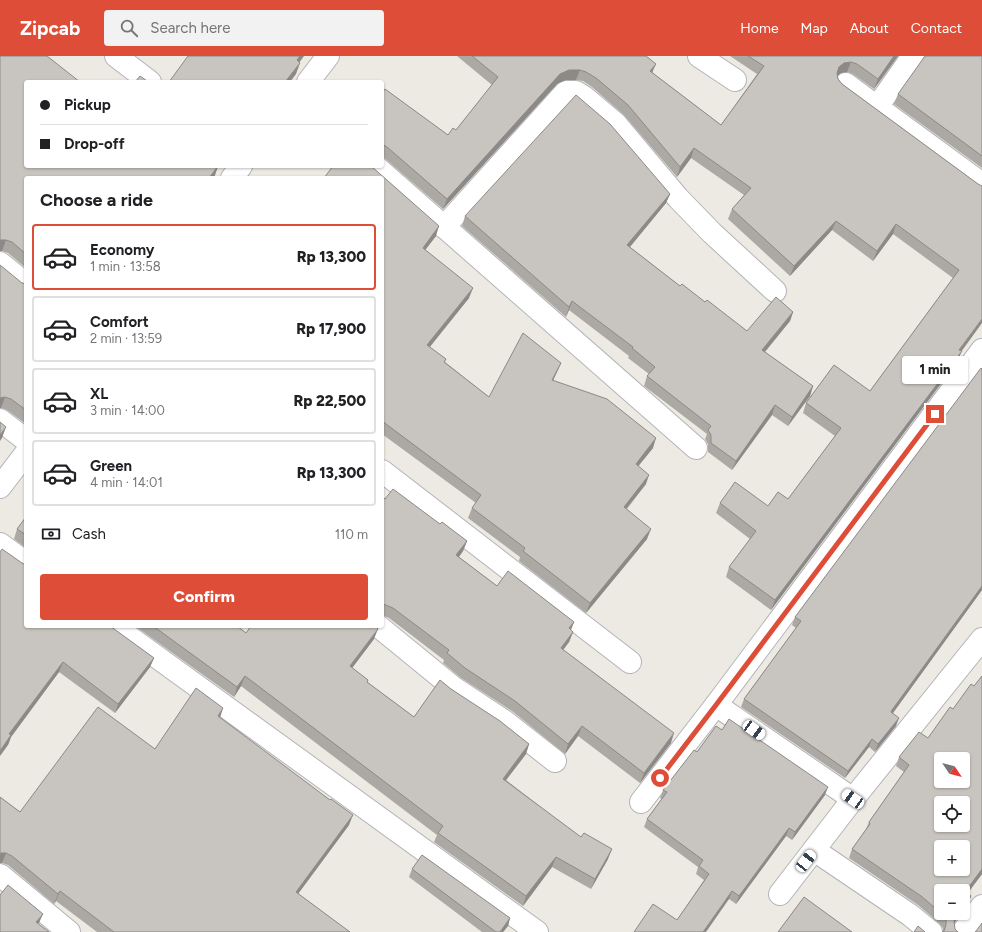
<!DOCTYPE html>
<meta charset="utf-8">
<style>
:root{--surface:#fff;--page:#f2f2f2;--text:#202124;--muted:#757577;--line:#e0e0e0;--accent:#dd4d37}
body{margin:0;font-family:Figtree,sans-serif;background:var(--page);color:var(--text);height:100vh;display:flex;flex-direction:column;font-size:15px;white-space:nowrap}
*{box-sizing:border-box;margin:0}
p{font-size:13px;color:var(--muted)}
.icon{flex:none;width:22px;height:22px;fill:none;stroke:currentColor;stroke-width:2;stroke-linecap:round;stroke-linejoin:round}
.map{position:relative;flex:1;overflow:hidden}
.drawer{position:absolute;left:24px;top:120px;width:360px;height:452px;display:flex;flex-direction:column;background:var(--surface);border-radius:4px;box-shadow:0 1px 3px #0004}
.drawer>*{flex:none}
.hud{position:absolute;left:24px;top:24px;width:360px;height:88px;border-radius:4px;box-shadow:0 1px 3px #0004;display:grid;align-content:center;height:88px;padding:0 16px;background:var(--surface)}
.needle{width:26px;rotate:125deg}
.tools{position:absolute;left:934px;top:696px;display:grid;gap:8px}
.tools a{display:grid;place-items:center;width:36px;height:36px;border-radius:4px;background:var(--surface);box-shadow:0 1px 3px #0004;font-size:20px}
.end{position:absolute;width:18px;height:18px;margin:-9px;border:5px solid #dd4d37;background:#fff;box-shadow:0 0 0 2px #fff}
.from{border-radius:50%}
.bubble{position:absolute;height:28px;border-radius:4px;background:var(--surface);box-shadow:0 1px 3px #0004;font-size:13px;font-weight:800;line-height:28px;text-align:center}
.car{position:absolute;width:12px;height:24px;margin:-12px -6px;border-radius:5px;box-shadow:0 0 3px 1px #0007;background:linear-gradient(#fff 24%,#345 0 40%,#fff 0 76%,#345 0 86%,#fff 0)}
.hud b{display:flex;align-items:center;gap:14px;height:38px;font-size:15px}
.hud b+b{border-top:1px solid var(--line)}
.hud i{width:10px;height:10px;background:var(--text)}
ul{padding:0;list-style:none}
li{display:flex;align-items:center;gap:12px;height:66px;margin:0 8px 6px;padding:0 8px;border:2px solid var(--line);border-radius:4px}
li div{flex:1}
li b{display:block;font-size:15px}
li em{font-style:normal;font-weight:800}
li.on{border-color:var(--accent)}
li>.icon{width:36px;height:36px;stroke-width:1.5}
h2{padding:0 16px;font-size:18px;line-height:48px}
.pay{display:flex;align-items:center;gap:10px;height:44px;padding:0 16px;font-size:15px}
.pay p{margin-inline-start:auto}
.action{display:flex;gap:8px;margin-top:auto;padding:8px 16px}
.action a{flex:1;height:46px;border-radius:4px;background:var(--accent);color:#fff;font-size:16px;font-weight:800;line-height:46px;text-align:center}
header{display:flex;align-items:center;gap:24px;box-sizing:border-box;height:56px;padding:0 20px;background:var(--accent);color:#fff}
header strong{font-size:19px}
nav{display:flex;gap:22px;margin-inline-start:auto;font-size:14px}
.search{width:280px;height:36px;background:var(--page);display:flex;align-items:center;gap:10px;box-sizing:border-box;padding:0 14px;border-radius:4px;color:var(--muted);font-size:15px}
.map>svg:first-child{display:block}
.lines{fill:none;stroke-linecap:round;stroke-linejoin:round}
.minor-casing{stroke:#b2b4b9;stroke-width:24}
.minor{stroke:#fff;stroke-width:22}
.wall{fill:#aca9a4}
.shaded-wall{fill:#8c8986}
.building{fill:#c8c4bf;stroke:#8c8986;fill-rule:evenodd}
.route{stroke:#dd4d37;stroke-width:5}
</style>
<header>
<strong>Zipcab</strong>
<div class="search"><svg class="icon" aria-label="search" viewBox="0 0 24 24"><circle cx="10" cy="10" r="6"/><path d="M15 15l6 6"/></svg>Search here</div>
<nav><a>Home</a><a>Map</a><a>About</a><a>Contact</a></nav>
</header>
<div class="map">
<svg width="982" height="876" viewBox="0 0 982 876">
<rect width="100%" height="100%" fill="#eceae2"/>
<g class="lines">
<g class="minor-casing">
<g id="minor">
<path d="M116,0L150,26"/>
<path d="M699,0L735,24"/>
<path d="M308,26L328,0"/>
<path d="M846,28L877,51L913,0"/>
<path d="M877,51L982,128"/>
<path d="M375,110L696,392"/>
<path d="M232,122L241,110"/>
<path d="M444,171L566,36H576L584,41L616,68L678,142L712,177L775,235"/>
<path d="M0,207L26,228"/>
<path d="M0,364L26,384"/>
<path d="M382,415L630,606"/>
<path d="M0,431L26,397"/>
<path d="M0,488L26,507"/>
<path d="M114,570L537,876"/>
<path d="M378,570L454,632L504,665L555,705"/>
<path d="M716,649L853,743"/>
<path d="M641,746L716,649L982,294"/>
<path d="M814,794L910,859L931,876"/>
<path d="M0,819L69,876"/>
<path d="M780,838L853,743L982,583"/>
<path d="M963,876L982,850"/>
</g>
</g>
<use href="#minor" class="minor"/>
</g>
<g class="wall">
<path d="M0,0L26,26L218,110L214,122H26V212L8,197L2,195H0Z"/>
<path d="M457,0H646L653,17L721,69L757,18L730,0H898L874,33L853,18L847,16L841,17L838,19V23L842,28L978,128L961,296L958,305L771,554L726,521L729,511L750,483L716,457L720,447L768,450L788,443L835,380L803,357L806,347L870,335L953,222L893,178L873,205L832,174L790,220L728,163L732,153L744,139L691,102L677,121L624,59L592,31L583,25L576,24H566L557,28L443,153L382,100V37L448,79L456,74L492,29Z"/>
<path d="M982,0V112L894,48L898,38Z"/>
<path d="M382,122L436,180L425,194L469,242L430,291L446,303L445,306L489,341L561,307L553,325L653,392L638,410L646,428L627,453L647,483L586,557L519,505L520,501L468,462L472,452L476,447L382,378Z"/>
<path d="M670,138L666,147L630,191L680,230L747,275L793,256L790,265L765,296L813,330L810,340L788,370L772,359L732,414L708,396V388L705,383L707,378L644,330L647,320L649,318L628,302L629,300L569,254L566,261L462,170L465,160Z"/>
<path d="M22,227L26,228V368L7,354L1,352Z"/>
<path d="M382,441L385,443L440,468L467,485L463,495L459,501L497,530L574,566L571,574L573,576L569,586L563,594L671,687L640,727L578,680L565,698L512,655L461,622L443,607L444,604L389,562L382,559Z"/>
<path d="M26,461V492L14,483L17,473Z"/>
<path d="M0,496L154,602L150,611L115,657L59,616L11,681L8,689Z"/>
<path d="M982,534L893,657L896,670L875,696L869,691L845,722L741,651L744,643L796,572L792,569L795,561Z"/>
<path d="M135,570H237L246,577L374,583L352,612L368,624L367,626L414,661L451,633L529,688L526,698L506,724L608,803L591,833L552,811L523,850L434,786L437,779L241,630L234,641Z"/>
<path d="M982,620V818L968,837L971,840L968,848L941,835V857H961L943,876V872L939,867L918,849L849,802L852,793L866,773L869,766L904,716L896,710L899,701L928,682L953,653L974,630Z"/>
<path d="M220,662L349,769L298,838L350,876H97L56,845L54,848L8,809L2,807H0V741L20,756Z"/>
<path d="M722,674L825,739L792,784L786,780L736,848L729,843L677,864L704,824L696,818L698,811L644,771L647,763L662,743L660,742L663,734L697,696Z"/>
<path d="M412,813L510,862L508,870L503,876H482L409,821Z"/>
</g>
<g class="shaded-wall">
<path d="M300,0H304L293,15L297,4Z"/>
<path d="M894,0H898L874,33L878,23Z"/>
<path d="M851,6L847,16L841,17L836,21L839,11L844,7Z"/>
<path d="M300,7L296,18L290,26H285Z"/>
<path d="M656,8L652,17L650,15Z"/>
<path d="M569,14H580L576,24H566L557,28L443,153L447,143L560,18Z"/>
<path d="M694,92L691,102L677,121L680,111Z"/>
<path d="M218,110L214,122H209Z"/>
<path d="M670,138L666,147L624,198L627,189Z"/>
<path d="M836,165L832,174L790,220L794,210Z"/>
<path d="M896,168L893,178L873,205L877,195Z"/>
<path d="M439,170L436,180L419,202L423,192Z"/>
<path d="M0,184H6L2,195H0Z"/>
<path d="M473,232L469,242L423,299L427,289Z"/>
<path d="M572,245L569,254L566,261L569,251Z"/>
<path d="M793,256L790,265L759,303L762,294Z"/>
<path d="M982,263V267L961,296L958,305L771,554L775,544Z"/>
<path d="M561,307L557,316L548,334L552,324Z"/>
<path d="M813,330L810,340L788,370L792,361Z"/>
<path d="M5,341L1,352H0V342Z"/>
<path d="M775,349L772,359L732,414L736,405Z"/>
<path d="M6,371L2,382L0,385V379Z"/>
<path d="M656,382L653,392L632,418L636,408Z"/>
<path d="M649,419L646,428L620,460L624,451Z"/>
<path d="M651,473L647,483L586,557L590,547Z"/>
<path d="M467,485L463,495L453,509L456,499Z"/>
<path d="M982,530V534L890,661L892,654Z"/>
<path d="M574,566L570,576L569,572Z"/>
<path d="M378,573L374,583L346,620L350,610Z"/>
<path d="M573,576L569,586L557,602L561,592Z"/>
<path d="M154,602L150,611L115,657L118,648Z"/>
<path d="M63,606L59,616L11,681L8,689L0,700V695L9,678Z"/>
<path d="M245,620L241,630L234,641L237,631Z"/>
<path d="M223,652L220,662L218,660Z"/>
<path d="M899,662L896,670L875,696L878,688Z"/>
<path d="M582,670L578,680L565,698L568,688Z"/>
<path d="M674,677L671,687L640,727L644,717Z"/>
<path d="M872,683L869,691L845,722L848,715Z"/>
<path d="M529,688L526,698L500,732L503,723Z"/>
<path d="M828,731L825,739L792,784L795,776Z"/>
<path d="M353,759L349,769L292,846L296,836Z"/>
<path d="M789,772L786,780L736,848L739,840Z"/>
<path d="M612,793L608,803L591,833L595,823Z"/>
<path d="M1,797H6L2,807H0V799Z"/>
<path d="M556,801L552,811L523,850L526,840Z"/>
<path d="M982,813V818L963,843L965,836Z"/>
<path d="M60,835L56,845L54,848L58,838Z"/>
<path d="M732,835L729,843L706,876H703Z"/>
<path d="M971,840L968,848L963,855V850Z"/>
<path d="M958,857H961L953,869L956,860Z"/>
<path d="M43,858L39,867L33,876L36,866Z"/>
<path d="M510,862L508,870L503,876H500Z"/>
</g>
<g class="building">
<path d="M0,0H47L80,26H26V110H218L209,122H120L119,121L118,122H26V198L12,186L6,184H0Z"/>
<path d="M188,0H300L297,4L300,7L285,26H169Z"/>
<path d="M472,0H646L656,8L650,15L721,69L764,10L748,0H894L878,23L857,8L851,6L844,7L839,11L837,17L838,23L842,28L978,128L982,130V263L959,294L962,295L775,544L729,511L756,475L720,447L735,426L768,450L778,436L788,443L841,372L806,347L834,309L870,335L959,214L896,168L877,195L836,165L794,210L732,153L751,132L694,92L680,111L628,49L596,22L586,16L580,14H569L560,18L447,143L387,91L382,88V37L385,33L448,79L453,72L456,74L498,21Z"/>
<path d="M925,0H982V100L898,38Z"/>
<path d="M140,20L147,25L150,26H135Z"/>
<path d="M576,39L610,68L670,138L627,189L680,230L682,228L705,246L707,244L747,275L776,241L793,256L762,294L813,330L792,361L775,349L736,405L711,387V379L708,374L711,370L647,320L655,311L632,292L633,291L572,245L569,251L465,160Z"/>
<path d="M333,110H371L439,170L423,192L473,232L427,289L446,303L444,306L489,341L523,277L561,307L552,324L607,343L656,382L636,408L649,419L624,451L651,473L590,547L523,495L525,492L472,452L481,439L382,365V122H324Z"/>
<path d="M0,209L22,227L26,228V354L11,343L5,341L0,342Z"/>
<path d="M981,312L982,313V530L892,654L891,656L899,662L878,688L872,683L848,715L744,643L801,565L795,561Z"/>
<path d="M0,366L6,371L0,379Z"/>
<path d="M393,433L440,468L442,466L467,485L456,499L497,530L508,515L574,566L569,572L573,576L561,592L674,677L644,717L582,670L568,688L515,645L465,612L447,597L449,594L393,552L383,548H382V441L385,443Z"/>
<path d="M26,461V479L17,473Z"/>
<path d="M2,493L22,507L26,509V570H110L154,602L118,648L63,606L9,678L11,679L0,695V496Z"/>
<path d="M153,570H237L246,577L251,570H375L378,573L350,610L368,624L367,626L414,661L440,624L451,633L500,665L529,688L503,723L581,781L584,777L612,793L595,823L556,801L526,840L438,777L443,770L245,620L237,631Z"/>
<path d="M982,620V813L965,836L971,840L963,850V835H941V857L921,840L852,793L870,768L869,766L909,709L899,701L919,676L928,682L950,651L953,653L971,628L974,630ZM941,703H963V725H941ZM941,747H963V769H941ZM941,791H963V813H941Z"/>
<path d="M196,632L223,652L218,660L330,744L331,743L353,759L296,836L350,876H114L60,835L58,838L12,800L6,797H0V741L20,756L98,651L155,693Z"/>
<path d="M729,663L828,731L795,776L789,772L739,840L732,835L703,876H634L653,848L677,864L709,818L699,810L703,804L647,763L667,736L663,734L694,694L697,696L716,670L722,674Z"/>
<path d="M422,799L510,862L500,876H496L412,813Z"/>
<path d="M8,829L43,858L36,866L49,876H0V839Z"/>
<path d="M804,841L852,876H778Z"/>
<path d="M941,857H958L956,860L954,865L955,873L958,876H942L944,875L946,869V863Z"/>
<path d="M982,867V876H975L976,875Z"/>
<path d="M918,870L925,876H914Z"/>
</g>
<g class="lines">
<path class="route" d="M660,722L716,649L935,358"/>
</g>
</svg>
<div class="tools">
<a><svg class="needle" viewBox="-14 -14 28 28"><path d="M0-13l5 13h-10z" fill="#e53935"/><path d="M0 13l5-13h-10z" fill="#757577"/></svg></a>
<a><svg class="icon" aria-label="locate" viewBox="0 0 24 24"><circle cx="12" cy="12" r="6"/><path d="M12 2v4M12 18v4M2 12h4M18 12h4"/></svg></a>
<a>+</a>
<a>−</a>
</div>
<i class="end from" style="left:660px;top:722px"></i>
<i class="end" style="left:935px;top:358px"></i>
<div class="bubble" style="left:902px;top:300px;width:66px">1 min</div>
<i class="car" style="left:754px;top:674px;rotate:125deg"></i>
<i class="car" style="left:853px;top:743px;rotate:304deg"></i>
<i class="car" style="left:806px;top:805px;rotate:38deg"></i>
<div class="hud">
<b><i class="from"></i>Pickup</b>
<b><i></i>Drop-off</b>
</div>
<section class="drawer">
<h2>Choose a ride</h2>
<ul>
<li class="on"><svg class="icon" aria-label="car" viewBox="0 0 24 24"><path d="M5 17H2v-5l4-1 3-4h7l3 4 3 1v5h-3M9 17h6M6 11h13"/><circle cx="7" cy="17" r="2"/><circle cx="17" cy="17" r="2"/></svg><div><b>Economy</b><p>1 min · 13:58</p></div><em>Rp 13,300</em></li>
<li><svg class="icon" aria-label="car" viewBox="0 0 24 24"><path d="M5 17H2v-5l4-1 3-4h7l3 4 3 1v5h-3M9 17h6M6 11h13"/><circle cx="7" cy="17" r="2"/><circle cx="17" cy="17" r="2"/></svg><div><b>Comfort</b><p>2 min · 13:59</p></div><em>Rp 17,900</em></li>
<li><svg class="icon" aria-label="car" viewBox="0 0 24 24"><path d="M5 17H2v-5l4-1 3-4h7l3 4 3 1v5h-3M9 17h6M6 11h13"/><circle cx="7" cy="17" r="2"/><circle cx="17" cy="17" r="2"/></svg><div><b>XL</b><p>3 min · 14:00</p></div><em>Rp 22,500</em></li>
<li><svg class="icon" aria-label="car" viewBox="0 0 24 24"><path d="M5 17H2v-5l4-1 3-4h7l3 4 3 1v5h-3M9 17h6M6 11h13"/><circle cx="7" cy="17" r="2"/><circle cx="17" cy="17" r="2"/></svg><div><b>Green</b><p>4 min · 14:01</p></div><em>Rp 13,300</em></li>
</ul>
<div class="pay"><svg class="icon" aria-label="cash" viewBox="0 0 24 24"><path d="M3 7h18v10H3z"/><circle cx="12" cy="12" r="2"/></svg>Cash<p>110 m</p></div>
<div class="action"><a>Confirm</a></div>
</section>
</div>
